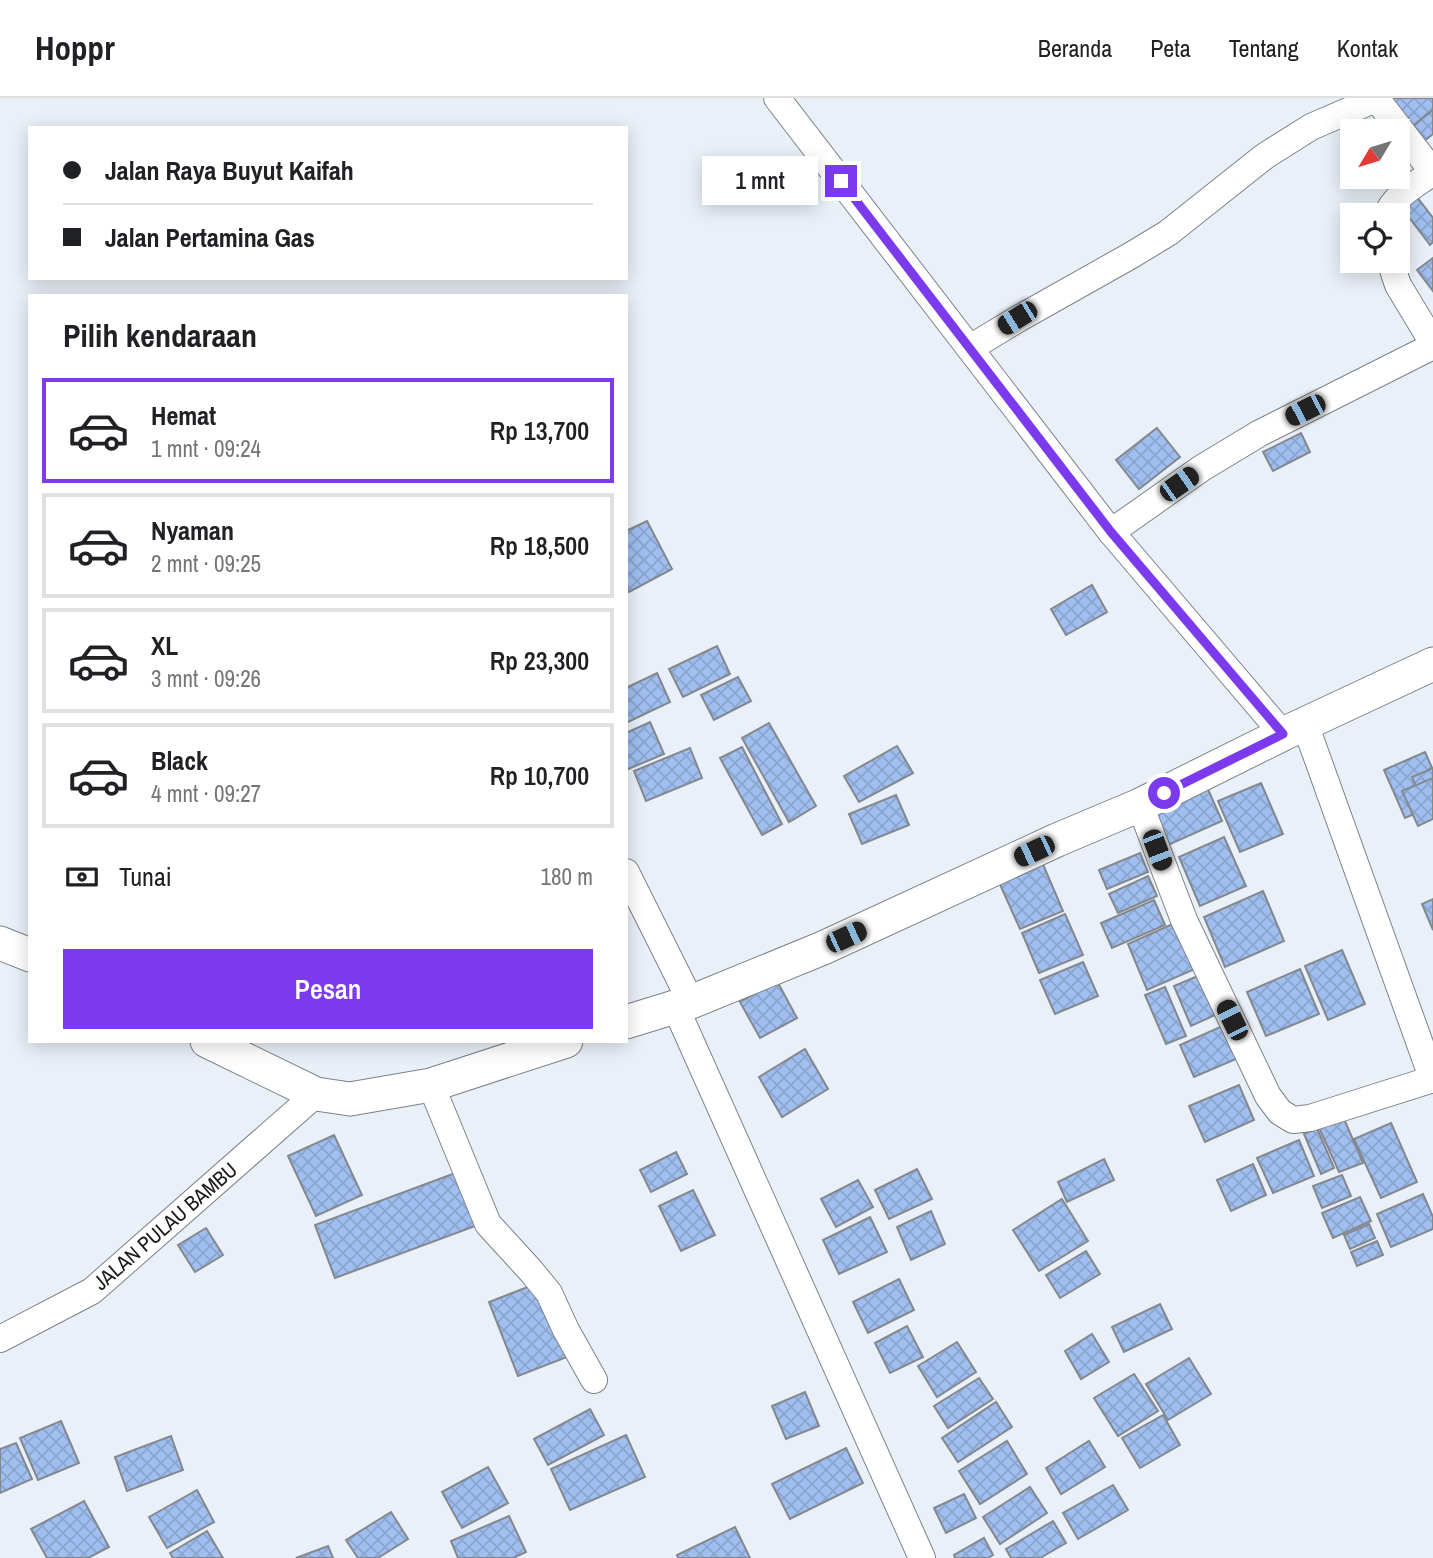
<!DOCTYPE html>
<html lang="id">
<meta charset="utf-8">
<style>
:root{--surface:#fff;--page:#f2f2f2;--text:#202124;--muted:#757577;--line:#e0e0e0;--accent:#7c3aed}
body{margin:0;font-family:"Archivo Narrow",sans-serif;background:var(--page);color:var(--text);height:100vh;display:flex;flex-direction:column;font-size:26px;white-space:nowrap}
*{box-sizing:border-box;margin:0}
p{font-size:23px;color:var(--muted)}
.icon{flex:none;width:38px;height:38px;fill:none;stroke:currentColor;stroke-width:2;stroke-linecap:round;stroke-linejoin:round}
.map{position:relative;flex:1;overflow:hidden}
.panel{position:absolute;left:28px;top:196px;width:600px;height:749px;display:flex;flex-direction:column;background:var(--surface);border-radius:0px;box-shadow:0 4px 18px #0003}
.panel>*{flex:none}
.top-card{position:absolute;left:28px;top:28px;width:600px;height:154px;border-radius:0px;box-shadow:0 4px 18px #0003;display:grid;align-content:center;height:154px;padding:0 35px;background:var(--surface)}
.needle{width:46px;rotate:232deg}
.buttons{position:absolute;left:1340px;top:21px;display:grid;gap:14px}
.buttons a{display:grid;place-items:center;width:70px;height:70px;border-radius:0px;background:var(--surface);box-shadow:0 4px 18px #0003;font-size:35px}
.end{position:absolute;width:32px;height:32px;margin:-16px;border:9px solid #7c3aed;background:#fff;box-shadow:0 0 0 4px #fff}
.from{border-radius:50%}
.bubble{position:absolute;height:49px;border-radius:0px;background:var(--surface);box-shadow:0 4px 18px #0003;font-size:23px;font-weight:600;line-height:49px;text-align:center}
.car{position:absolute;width:21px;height:42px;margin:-21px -10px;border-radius:9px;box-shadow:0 0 5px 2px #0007;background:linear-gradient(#222 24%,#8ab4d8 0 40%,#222 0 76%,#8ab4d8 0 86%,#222 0)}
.top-card b{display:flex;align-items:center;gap:24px;height:66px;font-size:26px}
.top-card b+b{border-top:2px solid var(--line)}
.top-card i{width:18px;height:18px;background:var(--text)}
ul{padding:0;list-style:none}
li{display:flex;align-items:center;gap:21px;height:105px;margin:0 14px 10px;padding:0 21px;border:4px solid var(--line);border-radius:0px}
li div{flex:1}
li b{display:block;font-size:26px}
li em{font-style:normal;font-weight:600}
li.active{border-color:var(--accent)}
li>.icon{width:63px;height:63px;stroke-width:1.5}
h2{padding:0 35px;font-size:32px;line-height:84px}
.pay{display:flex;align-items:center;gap:18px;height:77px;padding:0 35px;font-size:26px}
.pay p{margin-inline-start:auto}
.action{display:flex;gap:14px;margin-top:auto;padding:14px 35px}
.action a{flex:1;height:80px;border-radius:0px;background:var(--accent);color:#fff;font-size:28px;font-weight:600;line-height:80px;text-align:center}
header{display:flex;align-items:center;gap:42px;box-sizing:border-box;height:98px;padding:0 35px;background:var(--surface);border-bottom:2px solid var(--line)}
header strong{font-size:33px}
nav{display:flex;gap:38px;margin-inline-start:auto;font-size:24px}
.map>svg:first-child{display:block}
.building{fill:url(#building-cross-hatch);stroke:#83888f;stroke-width:2}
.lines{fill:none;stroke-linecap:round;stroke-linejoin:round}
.minor-casing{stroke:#7d828a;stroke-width:28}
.tertiary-casing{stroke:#7d828a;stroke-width:35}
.minor{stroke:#fff;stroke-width:26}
.tertiary{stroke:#fff;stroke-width:33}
.route{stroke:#7c3aed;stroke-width:9}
.labels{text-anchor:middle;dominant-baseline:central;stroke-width:6;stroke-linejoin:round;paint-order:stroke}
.street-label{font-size:21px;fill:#181a1d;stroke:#fff}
</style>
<header>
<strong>Hoppr</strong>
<nav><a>Beranda</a><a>Peta</a><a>Tentang</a><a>Kontak</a></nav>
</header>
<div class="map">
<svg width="1433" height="1460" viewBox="0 0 1433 1460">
<defs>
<pattern id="building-cross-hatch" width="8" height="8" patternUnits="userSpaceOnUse" patternTransform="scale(1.75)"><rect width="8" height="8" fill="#a0bff0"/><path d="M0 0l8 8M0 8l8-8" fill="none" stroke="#89a4cd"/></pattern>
</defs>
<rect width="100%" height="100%" fill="#eaf0f8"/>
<g class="building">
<path d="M1391,0H1433V12L1413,28Z"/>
<path d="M1433,12V36L1424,43L1413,28Z"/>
<path d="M1414,95L1433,120V144L1430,147L1399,106Z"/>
<path d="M1433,160V193L1417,172Z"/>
<path d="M1157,330L1180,359L1139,391L1116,362Z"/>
<path d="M1301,335L1310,354L1273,373L1263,354Z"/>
<path d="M647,423L672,471L629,494L626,490V433Z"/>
<path d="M1092,487L1107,514L1066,537L1051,511Z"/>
<path d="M717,548L730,576L683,599L669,571Z"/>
<path d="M657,575L670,604L626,625V590Z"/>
<path d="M738,579L751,603L714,622L701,597Z"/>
<path d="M650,624L664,656L626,672V635Z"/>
<path d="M769,625L816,708L789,724L742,640Z"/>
<path d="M897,648L913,675L859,704L844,678Z"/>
<path d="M742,649L782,726L762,737L720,660Z"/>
<path d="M690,650L702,680L646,703L634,673Z"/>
<path d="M1425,654L1433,672V708L1405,720L1384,672Z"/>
<path d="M1433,670V720L1430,721L1412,679Z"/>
<path d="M1433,680V721L1418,728L1402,693Z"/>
<path d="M1261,685L1283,736L1240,754L1218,703Z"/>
<path d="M1207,689L1222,723L1168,747L1153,713Z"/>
<path d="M896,697L909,727L862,746L849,716Z"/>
<path d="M1224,739L1246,788L1200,808L1179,759Z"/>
<path d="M1140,755L1148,774L1107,791L1099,772Z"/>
<path d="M1042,764L1063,813L1020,831L998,782Z"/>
<path d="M1148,778L1157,798L1118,815L1109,796Z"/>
<path d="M1263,793L1284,843L1225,869L1204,819Z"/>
<path d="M1433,801V832L1422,806Z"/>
<path d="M1154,802L1165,827L1112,850L1101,825Z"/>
<path d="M1065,816L1083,857L1039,875L1022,835Z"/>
<path d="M1177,824L1197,870L1147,892L1128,846Z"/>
<path d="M1342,852L1365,906L1328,922L1305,868Z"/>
<path d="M1083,864L1098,898L1055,916L1040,882Z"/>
<path d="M1300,871L1319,916L1266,938L1247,894Z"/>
<path d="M1207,874L1224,913L1191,928L1174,888Z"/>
<path d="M777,883L797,920L760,940L740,904Z"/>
<path d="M1165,889L1186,938L1166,946L1145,897Z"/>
<path d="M1229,925L1243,958L1194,979L1180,947Z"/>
<path d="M805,951L828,991L782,1019L759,979Z"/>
<path d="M1239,987L1254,1022L1205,1044L1189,1008Z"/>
<path d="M1341,1014L1363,1065L1339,1074L1317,1025Z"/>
<path d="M1391,1025L1417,1084L1381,1100L1354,1041Z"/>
<path d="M1317,1030L1334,1070L1321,1076L1304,1036Z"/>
<path d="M334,1037L362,1097L316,1118L288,1058Z"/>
<path d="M1299,1042L1314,1078L1273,1095L1257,1060Z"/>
<path d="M676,1054L687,1076L651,1094L640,1072Z"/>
<path d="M1104,1061L1114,1082L1067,1104L1058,1084Z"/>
<path d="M1253,1066L1266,1097L1231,1113L1217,1082Z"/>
<path d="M917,1071L932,1101L889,1121L875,1092Z"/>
<path d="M458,1074L478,1127L335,1180L315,1127Z"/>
<path d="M1342,1077L1351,1098L1322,1110L1313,1088Z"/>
<path d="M858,1082L873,1109L836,1129L821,1101Z"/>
<path d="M693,1092L715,1137L681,1153L659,1108Z"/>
<path d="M1423,1096L1433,1119V1131L1391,1149L1377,1116Z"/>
<path d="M1360,1099L1371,1123L1333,1140L1322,1115Z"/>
<path d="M1062,1101L1088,1143L1039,1173L1013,1132Z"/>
<path d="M931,1113L945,1146L911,1162L897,1129Z"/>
<path d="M870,1119L887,1154L839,1176L823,1142Z"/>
<path d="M1369,1126L1375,1140L1350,1151L1344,1137Z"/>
<path d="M206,1130L223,1157L195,1174L178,1147Z"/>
<path d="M1377,1143L1383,1157L1357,1168L1351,1154Z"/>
<path d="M1086,1153L1100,1176L1060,1200L1046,1177Z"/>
<path d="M899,1181L914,1212L868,1235L853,1204Z"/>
<path d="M538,1185L567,1259L518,1278L489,1204Z"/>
<path d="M1160,1206L1172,1231L1124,1254L1112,1229Z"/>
<path d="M907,1228L923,1259L890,1275L875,1245Z"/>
<path d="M1092,1236L1109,1264L1081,1281L1065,1253Z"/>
<path d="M957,1244L976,1274L937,1299L918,1268Z"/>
<path d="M1189,1260L1211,1296L1168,1322L1146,1286Z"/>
<path d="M1134,1276L1158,1313L1118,1338L1094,1300Z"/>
<path d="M979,1280L993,1301L948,1330L934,1308Z"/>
<path d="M805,1294L819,1328L786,1341L772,1308Z"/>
<path d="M996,1304L1012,1329L958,1364L942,1340Z"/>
<path d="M590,1311L604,1337L548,1367L534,1341Z"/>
<path d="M1163,1317L1180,1347L1140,1370L1122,1340Z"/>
<path d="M61,1323L79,1365L38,1382L20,1340Z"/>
<path d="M626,1337L645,1379L570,1412L551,1371Z"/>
<path d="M171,1338L183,1372L127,1393L115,1359Z"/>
<path d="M1007,1343L1027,1376L980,1406L959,1373Z"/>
<path d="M1089,1343L1105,1369L1061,1396L1046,1370Z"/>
<path d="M16,1345L32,1381L0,1395V1351Z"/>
<path d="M846,1350L863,1385L790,1421L772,1386Z"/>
<path d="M488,1369L508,1405L462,1430L442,1394Z"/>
<path d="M1113,1387L1128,1412L1078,1441L1063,1415Z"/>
<path d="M1030,1389L1047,1415L1000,1446L983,1419Z"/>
<path d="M197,1392L214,1424L167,1450L149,1419Z"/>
<path d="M964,1396L976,1420L946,1435L934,1410Z"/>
<path d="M84,1403L109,1449L88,1460H47L31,1431Z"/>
<path d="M391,1414L408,1441L378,1460H358L346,1442Z"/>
<path d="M509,1418L526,1454L513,1460H458L451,1443Z"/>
<path d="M1053,1423L1066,1445L1040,1460H1011L1006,1451Z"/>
<path d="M735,1429L750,1460H678L677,1457Z"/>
<path d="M207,1433L223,1460H173L170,1455Z"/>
<path d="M984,1440L993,1457L988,1460H955L954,1457Z"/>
<path d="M328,1448L333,1460H296Z"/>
</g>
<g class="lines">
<g class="minor-casing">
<g id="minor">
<path d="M777,0L1111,434L1283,636"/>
<path d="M1390,163L1398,187L1433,245"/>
<path d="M970,250L1018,221L1130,158L1168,135L1265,58L1311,29L1371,3L1378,4L1382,8L1433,74C1417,86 1393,98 1387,117"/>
<path d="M1111,434L1202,370L1260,335L1433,248"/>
<path d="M1305,626L1433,982"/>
<path d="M1140,707L1184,822L1268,998L1280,1014L1293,1022L1310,1020L1433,981"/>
<path d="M626,774L691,904"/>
<path d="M675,908L922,1460"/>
<path d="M431,987L488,1126L531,1173L549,1195L566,1232L594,1282"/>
<path d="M0,1241L92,1193L316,996"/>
</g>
</g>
<g class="tertiary-casing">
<g id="tertiary">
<path d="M0,845L30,857"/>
<path d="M626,924L691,904L823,850L1057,742L1140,707L1283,636L1433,566"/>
<path d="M207,943L316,996L350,1001L431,987L566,943"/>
</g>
</g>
<use href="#minor" class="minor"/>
<use href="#tertiary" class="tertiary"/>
</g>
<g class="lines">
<path class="route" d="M841,83L1111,434L1283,636L1164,695"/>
</g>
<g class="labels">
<g class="street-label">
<text transform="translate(165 1128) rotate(-41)">JALAN PULAU BAMBU</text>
</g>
</g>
</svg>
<div class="buttons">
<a><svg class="needle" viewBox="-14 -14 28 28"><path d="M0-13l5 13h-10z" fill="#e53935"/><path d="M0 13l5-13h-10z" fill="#757577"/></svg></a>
<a><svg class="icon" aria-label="locate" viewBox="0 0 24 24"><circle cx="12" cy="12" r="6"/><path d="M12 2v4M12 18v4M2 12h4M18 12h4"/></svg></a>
</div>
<i class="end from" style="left:1164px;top:695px"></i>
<i class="end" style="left:841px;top:83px"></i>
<div class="bubble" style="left:702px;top:58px;width:116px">1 mnt</div>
<i class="car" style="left:1017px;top:220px;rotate:238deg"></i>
<i class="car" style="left:1305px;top:312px;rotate:243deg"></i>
<i class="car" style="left:1179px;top:386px;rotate:55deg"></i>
<i class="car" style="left:1157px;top:752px;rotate:159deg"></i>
<i class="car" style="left:1034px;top:753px;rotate:245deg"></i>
<i class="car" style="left:846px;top:839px;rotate:65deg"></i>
<i class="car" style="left:1232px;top:922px;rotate:334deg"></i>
<div class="top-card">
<b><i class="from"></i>Jalan Raya Buyut Kaifah</b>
<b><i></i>Jalan Pertamina Gas</b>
</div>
<section class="panel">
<h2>Pilih kendaraan</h2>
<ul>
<li class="active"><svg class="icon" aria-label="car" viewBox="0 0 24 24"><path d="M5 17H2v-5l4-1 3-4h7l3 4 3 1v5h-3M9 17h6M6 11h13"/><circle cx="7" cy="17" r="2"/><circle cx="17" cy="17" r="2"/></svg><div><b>Hemat</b><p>1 mnt · 09:24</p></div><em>Rp 13,700</em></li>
<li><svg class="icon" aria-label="car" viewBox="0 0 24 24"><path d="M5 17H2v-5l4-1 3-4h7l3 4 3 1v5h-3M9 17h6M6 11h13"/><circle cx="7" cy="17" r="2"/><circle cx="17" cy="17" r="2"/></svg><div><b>Nyaman</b><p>2 mnt · 09:25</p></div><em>Rp 18,500</em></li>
<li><svg class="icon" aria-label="car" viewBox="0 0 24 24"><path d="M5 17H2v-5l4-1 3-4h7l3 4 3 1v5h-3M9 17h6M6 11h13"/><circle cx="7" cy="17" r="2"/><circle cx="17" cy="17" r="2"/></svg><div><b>XL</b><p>3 mnt · 09:26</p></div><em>Rp 23,300</em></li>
<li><svg class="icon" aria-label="car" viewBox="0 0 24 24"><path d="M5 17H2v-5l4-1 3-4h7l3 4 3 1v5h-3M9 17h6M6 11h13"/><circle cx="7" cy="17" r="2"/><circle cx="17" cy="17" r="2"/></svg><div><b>Black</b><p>4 mnt · 09:27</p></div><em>Rp 10,700</em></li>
</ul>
<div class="pay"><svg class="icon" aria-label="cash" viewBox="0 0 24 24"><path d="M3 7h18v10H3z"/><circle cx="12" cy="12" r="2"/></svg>Tunai<p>180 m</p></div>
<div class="action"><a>Pesan</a></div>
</section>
</div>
